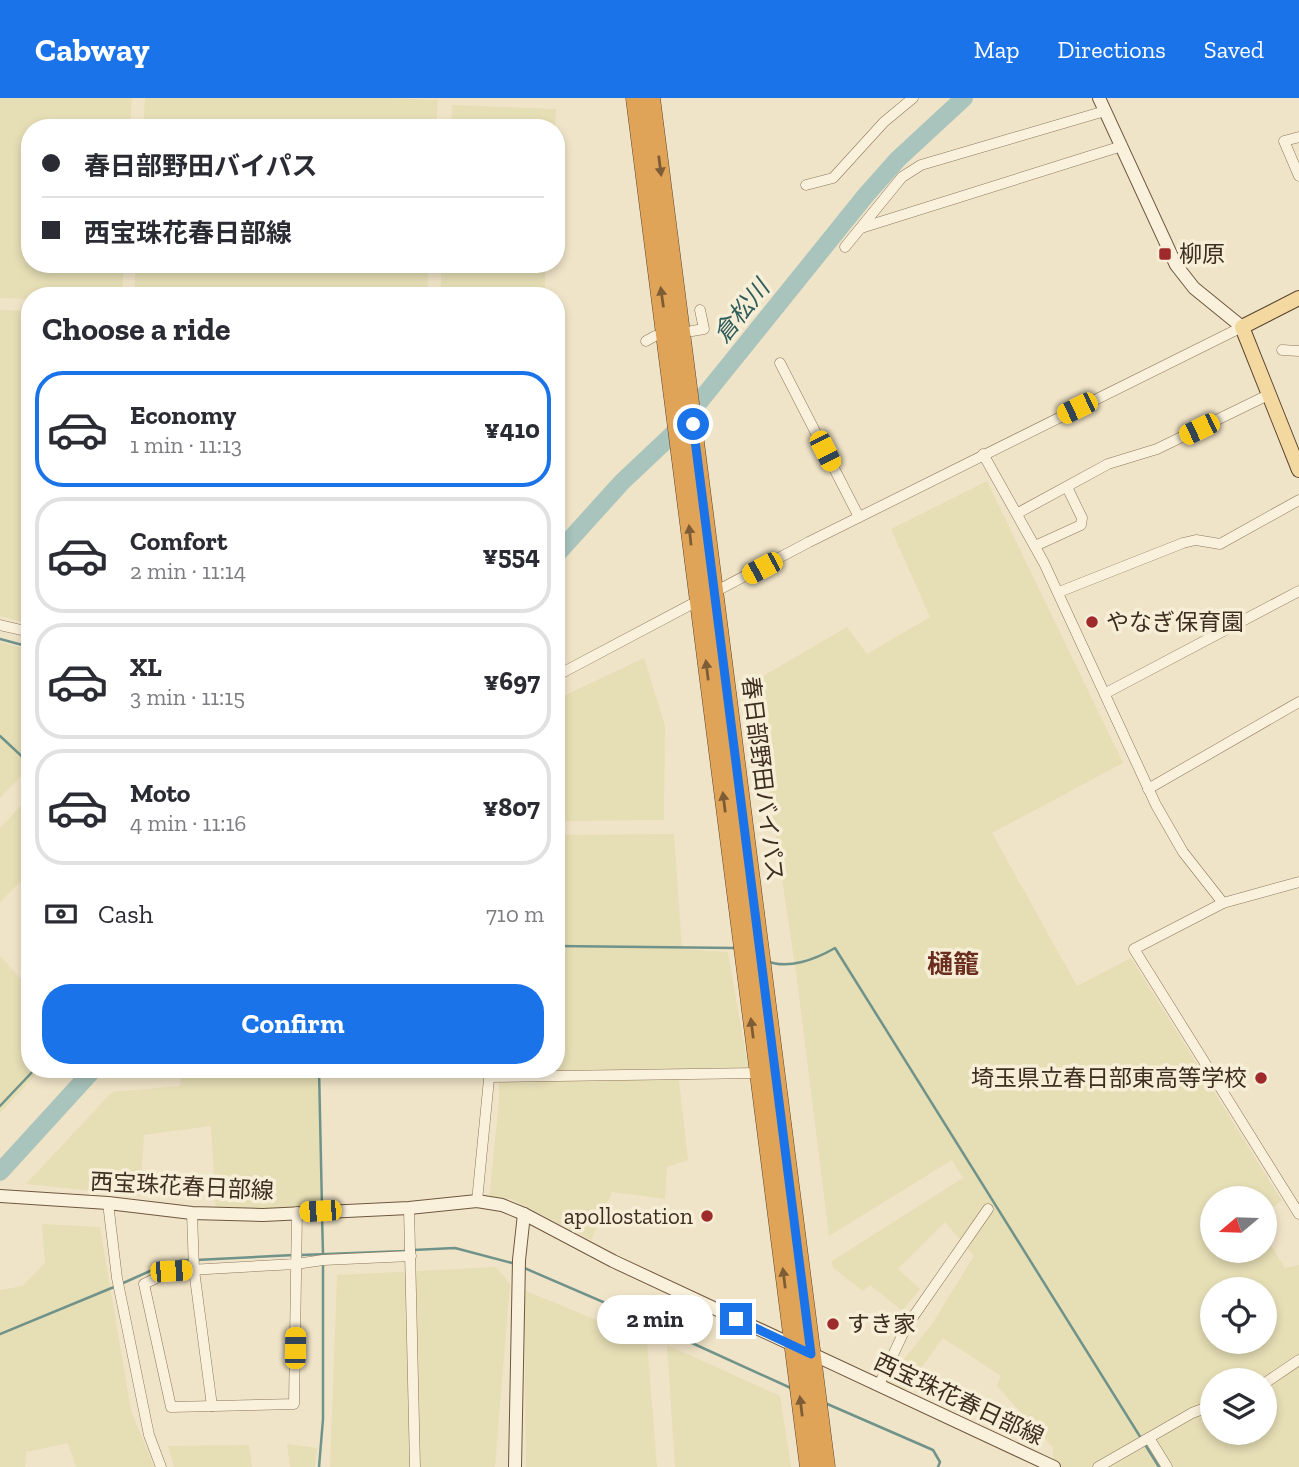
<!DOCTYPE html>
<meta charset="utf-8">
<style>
:root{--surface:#fff;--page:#f7f7f7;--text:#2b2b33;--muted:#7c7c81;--line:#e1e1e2;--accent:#1a73e8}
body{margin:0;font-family:"Zilla Slab","Noto Sans JP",serif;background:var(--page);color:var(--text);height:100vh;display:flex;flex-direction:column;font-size:26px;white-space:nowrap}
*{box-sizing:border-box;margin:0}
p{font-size:23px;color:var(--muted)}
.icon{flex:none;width:38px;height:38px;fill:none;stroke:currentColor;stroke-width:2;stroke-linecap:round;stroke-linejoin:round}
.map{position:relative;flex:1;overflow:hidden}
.drawer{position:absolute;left:21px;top:189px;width:544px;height:791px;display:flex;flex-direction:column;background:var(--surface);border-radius:28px;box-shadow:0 4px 10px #0003}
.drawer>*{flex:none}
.banner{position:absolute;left:21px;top:21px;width:544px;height:154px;border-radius:28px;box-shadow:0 4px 10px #0003;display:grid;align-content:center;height:154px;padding:0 21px;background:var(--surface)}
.needle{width:46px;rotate:251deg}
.buttons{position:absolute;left:1200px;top:1088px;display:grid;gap:14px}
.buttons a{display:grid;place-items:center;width:77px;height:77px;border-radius:50%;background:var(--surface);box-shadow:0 4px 10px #0003;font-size:35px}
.end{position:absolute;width:32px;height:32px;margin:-16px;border:9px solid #1a73e8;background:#fff;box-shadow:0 0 0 4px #fff}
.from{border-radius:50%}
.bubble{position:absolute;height:49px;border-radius:24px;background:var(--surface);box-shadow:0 4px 10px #0003;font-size:23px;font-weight:700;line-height:49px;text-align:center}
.car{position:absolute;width:21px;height:42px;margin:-21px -10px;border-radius:9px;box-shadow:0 0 5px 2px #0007;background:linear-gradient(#f5c518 24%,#345 0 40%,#f5c518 0 76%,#345 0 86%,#f5c518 0)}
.banner b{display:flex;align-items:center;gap:24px;height:66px;font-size:26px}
.banner b+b{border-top:2px solid var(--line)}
.banner i{width:18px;height:18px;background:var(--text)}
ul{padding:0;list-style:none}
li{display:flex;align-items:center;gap:21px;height:116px;margin:0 14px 10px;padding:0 7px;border:4px solid var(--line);border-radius:28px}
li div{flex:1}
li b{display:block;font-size:26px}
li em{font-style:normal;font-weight:700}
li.on{border-color:var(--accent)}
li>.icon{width:63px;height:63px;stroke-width:1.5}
h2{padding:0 21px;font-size:32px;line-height:84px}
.pay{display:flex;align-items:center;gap:18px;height:77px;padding:0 21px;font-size:26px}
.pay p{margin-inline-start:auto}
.cta{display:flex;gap:14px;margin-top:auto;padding:14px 21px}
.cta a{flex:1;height:80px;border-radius:28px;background:var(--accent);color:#fff;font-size:28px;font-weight:700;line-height:80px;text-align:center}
header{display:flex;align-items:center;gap:42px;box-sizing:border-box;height:98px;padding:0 35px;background:var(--accent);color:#fff}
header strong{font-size:33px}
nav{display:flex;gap:38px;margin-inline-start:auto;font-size:24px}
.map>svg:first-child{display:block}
.farmland{fill:#e6deb5;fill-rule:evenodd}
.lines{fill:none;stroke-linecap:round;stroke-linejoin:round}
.stream{stroke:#6f938a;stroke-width:2.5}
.river{stroke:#a9c4bc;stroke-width:18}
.street-casing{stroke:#8d765c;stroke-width:11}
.secondary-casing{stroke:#6f573f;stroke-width:14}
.primary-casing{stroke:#5b4430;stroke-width:16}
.highway-casing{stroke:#5b4430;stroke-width:19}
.street{stroke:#faf1dc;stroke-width:10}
.secondary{stroke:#faf1dc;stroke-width:12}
.primary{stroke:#f3d9a0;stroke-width:14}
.highway{stroke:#e0a458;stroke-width:18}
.oneway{fill:#7e5d36}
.route{stroke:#1a73e8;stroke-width:9}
.poi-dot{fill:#9e2a2b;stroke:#f7eed8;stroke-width:2.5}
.labels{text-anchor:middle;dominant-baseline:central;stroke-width:7;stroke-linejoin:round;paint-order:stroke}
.poi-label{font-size:23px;fill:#3d2e20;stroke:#f7eed8;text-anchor:start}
.street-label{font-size:23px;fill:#3d2e20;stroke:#f7eed8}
.water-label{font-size:24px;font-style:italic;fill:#2f5d5a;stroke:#f7eed8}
.quarter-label{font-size:26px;font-weight:bold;fill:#6b2e1e;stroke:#f7eed8}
</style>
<header>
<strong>Cabway</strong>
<nav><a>Map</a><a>Directions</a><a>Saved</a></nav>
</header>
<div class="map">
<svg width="1299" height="1369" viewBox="0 0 1299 1369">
<rect width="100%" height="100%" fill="#f0e4c8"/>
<g class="farmland">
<path d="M0,0H132L130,30H30V166H124L122,198H30V201L0,200Z"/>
<path d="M145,0H388L438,2L436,30H143Z"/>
<path d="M452,7L556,11L555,30H451Z"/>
<path d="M136,166H429L427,198H134Z"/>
<path d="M442,166H546L544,198H440Z"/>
<path d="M0,212L30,213V526L0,518Z"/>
<path d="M987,383L1123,665L992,735L1077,888L1131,860L1282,1103L1265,1115V1101H1213V1153H1265V1137L1285,1170L1299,1167V1369H1053V1350L997,1288L1001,1278L943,1240L905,1292L887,1283L932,1226L974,1158L945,1124L898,1171L920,1191L902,1213L870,1187L863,1193L833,1170L832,1163L963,1080L952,1062L829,1138L797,882L753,584L847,529L867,556L930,519L891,431ZM1213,1192H1265V1244H1213ZM1213,1283H1265V1335H1213Z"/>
<path d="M0,544L30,552V668L0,700Z"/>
<path d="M644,560L665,628L664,722L557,723V601Z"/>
<path d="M30,698V774L0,804V730Z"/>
<path d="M674,736L682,851L728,854L749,975L679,982L688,1062L667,1069L665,1101L612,1094L591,1142L511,1101L489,1102L499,1002V971H556L557,737Z"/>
<path d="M0,858L30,891V971H41L0,1015Z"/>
<path d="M182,971H318L321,1111L216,1113L211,1028L144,1037L140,1098L26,1086L112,994L180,988Z"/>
<path d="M42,1126L100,1129L131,1313L154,1369H76L68,1345L26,1354L25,1369H0V1192L23,1188L45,1165Z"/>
<path d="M496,1169L510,1186L495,1369H330L337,1177Z"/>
<path d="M524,1192L647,1243L657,1369H526Z"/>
<path d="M667,1247L780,1298L791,1369H675Z"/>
<path d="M287,1346L317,1350L315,1369H290Z"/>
<path d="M249,1347L252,1369H174L168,1348Z"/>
</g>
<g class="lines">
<g class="stream">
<path d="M0,541L30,549"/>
<path d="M0,638L30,666"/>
<path d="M556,848L735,850"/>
<path d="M767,863C788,872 816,861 835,850L1159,1369"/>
<path d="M319,971L322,1110"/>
<path d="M0,1008L35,971"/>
<path d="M322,1117L323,1156"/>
<path d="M413,1152L455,1150L516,1166"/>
<path d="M301,1157L406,1153"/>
<path d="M196,1162L294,1157"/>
<path d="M522,1169L668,1232L670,1235L793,1291"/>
<path d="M121,1186L170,1164L189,1162"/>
<path d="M0,1236L114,1189"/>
<path d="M825,1305L933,1352L940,1364L938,1369"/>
<path d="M319,1369L323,1321V1166"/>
</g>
<g class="river">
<path d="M556,457L622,384L675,334L866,97L898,61L964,0"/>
<path d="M0,1074L94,971"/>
</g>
<g class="street-casing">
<g id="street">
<path d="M1299,39L1284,43L1299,78"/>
<path d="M806,87L833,80L884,24L913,0"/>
<path d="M861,130L1122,48"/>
<path d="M845,149L902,79L921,67L1105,13"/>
<path d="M692,233L704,231L700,212"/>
<path d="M646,243L655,238"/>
<path d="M1282,252L1299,253"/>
<path d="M780,265L859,419"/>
<path d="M983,356L1044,465L1156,707L1183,754L1223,805"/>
<path d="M1018,415L1108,366L1157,351L1268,297"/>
<path d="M1035,448L1081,427L1082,420L1067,389"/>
<path d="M1059,494L1183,445L1196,442L1220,446L1299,402"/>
<path d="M0,527L30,534"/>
<path d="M556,578L809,444L1242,229"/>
<path d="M1106,595L1299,493"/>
<path d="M1148,691L1299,604"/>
<path d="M1299,784L1223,805L1134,851L1299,1116"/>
<path d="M490,979L758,975"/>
<path d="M477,1103L490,971"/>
<path d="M108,1105L117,1180L149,1337L161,1369"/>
<path d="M409,1110L415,1369"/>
<path d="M297,1114L294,1306L171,1309L144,1186L171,1173L296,1166L323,1162L411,1158"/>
<path d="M192,1115L194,1172L212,1308"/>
<path d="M1265,1285L1299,1262"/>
<path d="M879,1287L906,1229L988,1111"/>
<path d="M1149,1340L1167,1369"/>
<path d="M1098,1369L1192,1315L1213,1307"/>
</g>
</g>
<g class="secondary-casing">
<g id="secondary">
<path d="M1099,0L1176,167L1194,190L1242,229"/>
<path d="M0,1098L108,1105L192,1115L263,1117L409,1110L477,1103L502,1107L524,1116L613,1163L1054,1369"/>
<path d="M515,1369L519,1162L524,1116"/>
</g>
</g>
<g class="primary-casing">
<path id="primary" d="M1299,200L1242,229L1299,372"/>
</g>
<g class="highway-casing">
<g id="highway">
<path d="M635,0C696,456 748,913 809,1369"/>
<path d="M651,0L826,1369"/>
</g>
</g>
<use href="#street" class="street"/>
<use href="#secondary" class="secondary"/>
<use href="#primary" class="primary"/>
<use href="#highway" class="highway"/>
</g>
<defs><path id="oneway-solid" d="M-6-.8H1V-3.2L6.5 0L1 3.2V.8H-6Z" transform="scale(1.75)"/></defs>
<g class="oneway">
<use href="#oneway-solid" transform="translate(660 68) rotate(83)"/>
<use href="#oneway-solid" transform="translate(662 199) rotate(-98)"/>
<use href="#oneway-solid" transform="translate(690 437) rotate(-96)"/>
<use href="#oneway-solid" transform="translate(707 572) rotate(-97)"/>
<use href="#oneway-solid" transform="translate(724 704) rotate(-97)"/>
<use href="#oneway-solid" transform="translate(752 930) rotate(-97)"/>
<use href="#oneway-solid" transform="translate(784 1180) rotate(-97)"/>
<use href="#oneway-solid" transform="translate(801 1308) rotate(-97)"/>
</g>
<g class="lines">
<path class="route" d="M693,326L811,1256L736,1221"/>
</g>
<g class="poi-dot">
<rect x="1158" y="149" width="14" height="14" rx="3.5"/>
<circle cx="1092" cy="524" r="7"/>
<circle cx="1261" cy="980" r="7"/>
<circle cx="707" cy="1118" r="7"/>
<circle cx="833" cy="1226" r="7"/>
</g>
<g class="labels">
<g class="poi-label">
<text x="1179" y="156">柳原</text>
<text x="1106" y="524">やなぎ保育園</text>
<text x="1247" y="980" text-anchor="end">埼玉県立春日部東高等学校</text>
<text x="693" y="1118" text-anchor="end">apollostation</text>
<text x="847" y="1226">すき家</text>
</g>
<g class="street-label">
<text transform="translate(763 681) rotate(83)">春日部野田バイパス</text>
<text transform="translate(182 1088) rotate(3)">西宝珠花春日部線</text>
<text transform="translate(959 1301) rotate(25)">西宝珠花春日部線</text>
</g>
<g class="water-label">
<text transform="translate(741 213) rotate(-51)">倉松川</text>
</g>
<g class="quarter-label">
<text x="953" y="866">樋籠</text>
</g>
</g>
</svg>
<div class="buttons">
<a><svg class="needle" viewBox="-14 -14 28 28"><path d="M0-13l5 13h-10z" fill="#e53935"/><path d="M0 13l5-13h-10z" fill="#7c7c81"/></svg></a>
<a><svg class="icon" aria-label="locate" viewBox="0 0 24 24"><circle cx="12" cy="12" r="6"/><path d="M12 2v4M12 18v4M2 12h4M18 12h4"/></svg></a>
<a><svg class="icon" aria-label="layers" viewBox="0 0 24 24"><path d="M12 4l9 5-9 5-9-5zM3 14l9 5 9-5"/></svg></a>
</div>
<i class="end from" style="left:693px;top:326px"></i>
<i class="end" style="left:736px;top:1221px"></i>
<div class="bubble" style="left:597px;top:1197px;width:116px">2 min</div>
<i class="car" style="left:1077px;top:310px;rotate:244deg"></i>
<i class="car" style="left:1199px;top:331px;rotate:244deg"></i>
<i class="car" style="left:825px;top:353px;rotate:153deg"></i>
<i class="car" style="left:762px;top:470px;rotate:242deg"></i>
<i class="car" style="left:320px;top:1113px;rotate:267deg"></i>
<i class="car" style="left:171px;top:1173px;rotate:87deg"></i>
<i class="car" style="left:295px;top:1250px;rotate:1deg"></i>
<div class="banner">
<b><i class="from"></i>春日部野田バイパス</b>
<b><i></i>西宝珠花春日部線</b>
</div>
<section class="drawer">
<h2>Choose a ride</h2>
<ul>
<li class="on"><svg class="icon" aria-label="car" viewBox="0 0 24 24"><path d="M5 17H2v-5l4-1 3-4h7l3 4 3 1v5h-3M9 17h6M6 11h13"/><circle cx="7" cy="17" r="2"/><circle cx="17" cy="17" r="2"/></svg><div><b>Economy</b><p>1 min · 11:13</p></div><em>¥410</em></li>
<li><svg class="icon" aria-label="car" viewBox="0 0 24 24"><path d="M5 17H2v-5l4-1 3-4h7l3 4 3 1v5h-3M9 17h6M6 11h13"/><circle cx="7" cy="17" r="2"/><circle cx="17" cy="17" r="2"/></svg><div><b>Comfort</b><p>2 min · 11:14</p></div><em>¥554</em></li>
<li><svg class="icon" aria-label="car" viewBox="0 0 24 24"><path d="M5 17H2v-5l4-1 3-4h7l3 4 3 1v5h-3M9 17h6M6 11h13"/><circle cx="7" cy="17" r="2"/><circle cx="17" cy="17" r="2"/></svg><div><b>XL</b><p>3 min · 11:15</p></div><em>¥697</em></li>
<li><svg class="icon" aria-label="car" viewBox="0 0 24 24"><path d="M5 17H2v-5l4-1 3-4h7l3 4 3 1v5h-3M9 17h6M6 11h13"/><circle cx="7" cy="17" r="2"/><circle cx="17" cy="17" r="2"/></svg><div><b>Moto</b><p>4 min · 11:16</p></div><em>¥807</em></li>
</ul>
<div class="pay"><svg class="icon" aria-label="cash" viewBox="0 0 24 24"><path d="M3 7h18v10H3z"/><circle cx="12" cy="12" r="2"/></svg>Cash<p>710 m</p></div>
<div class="cta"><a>Confirm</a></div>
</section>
</div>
